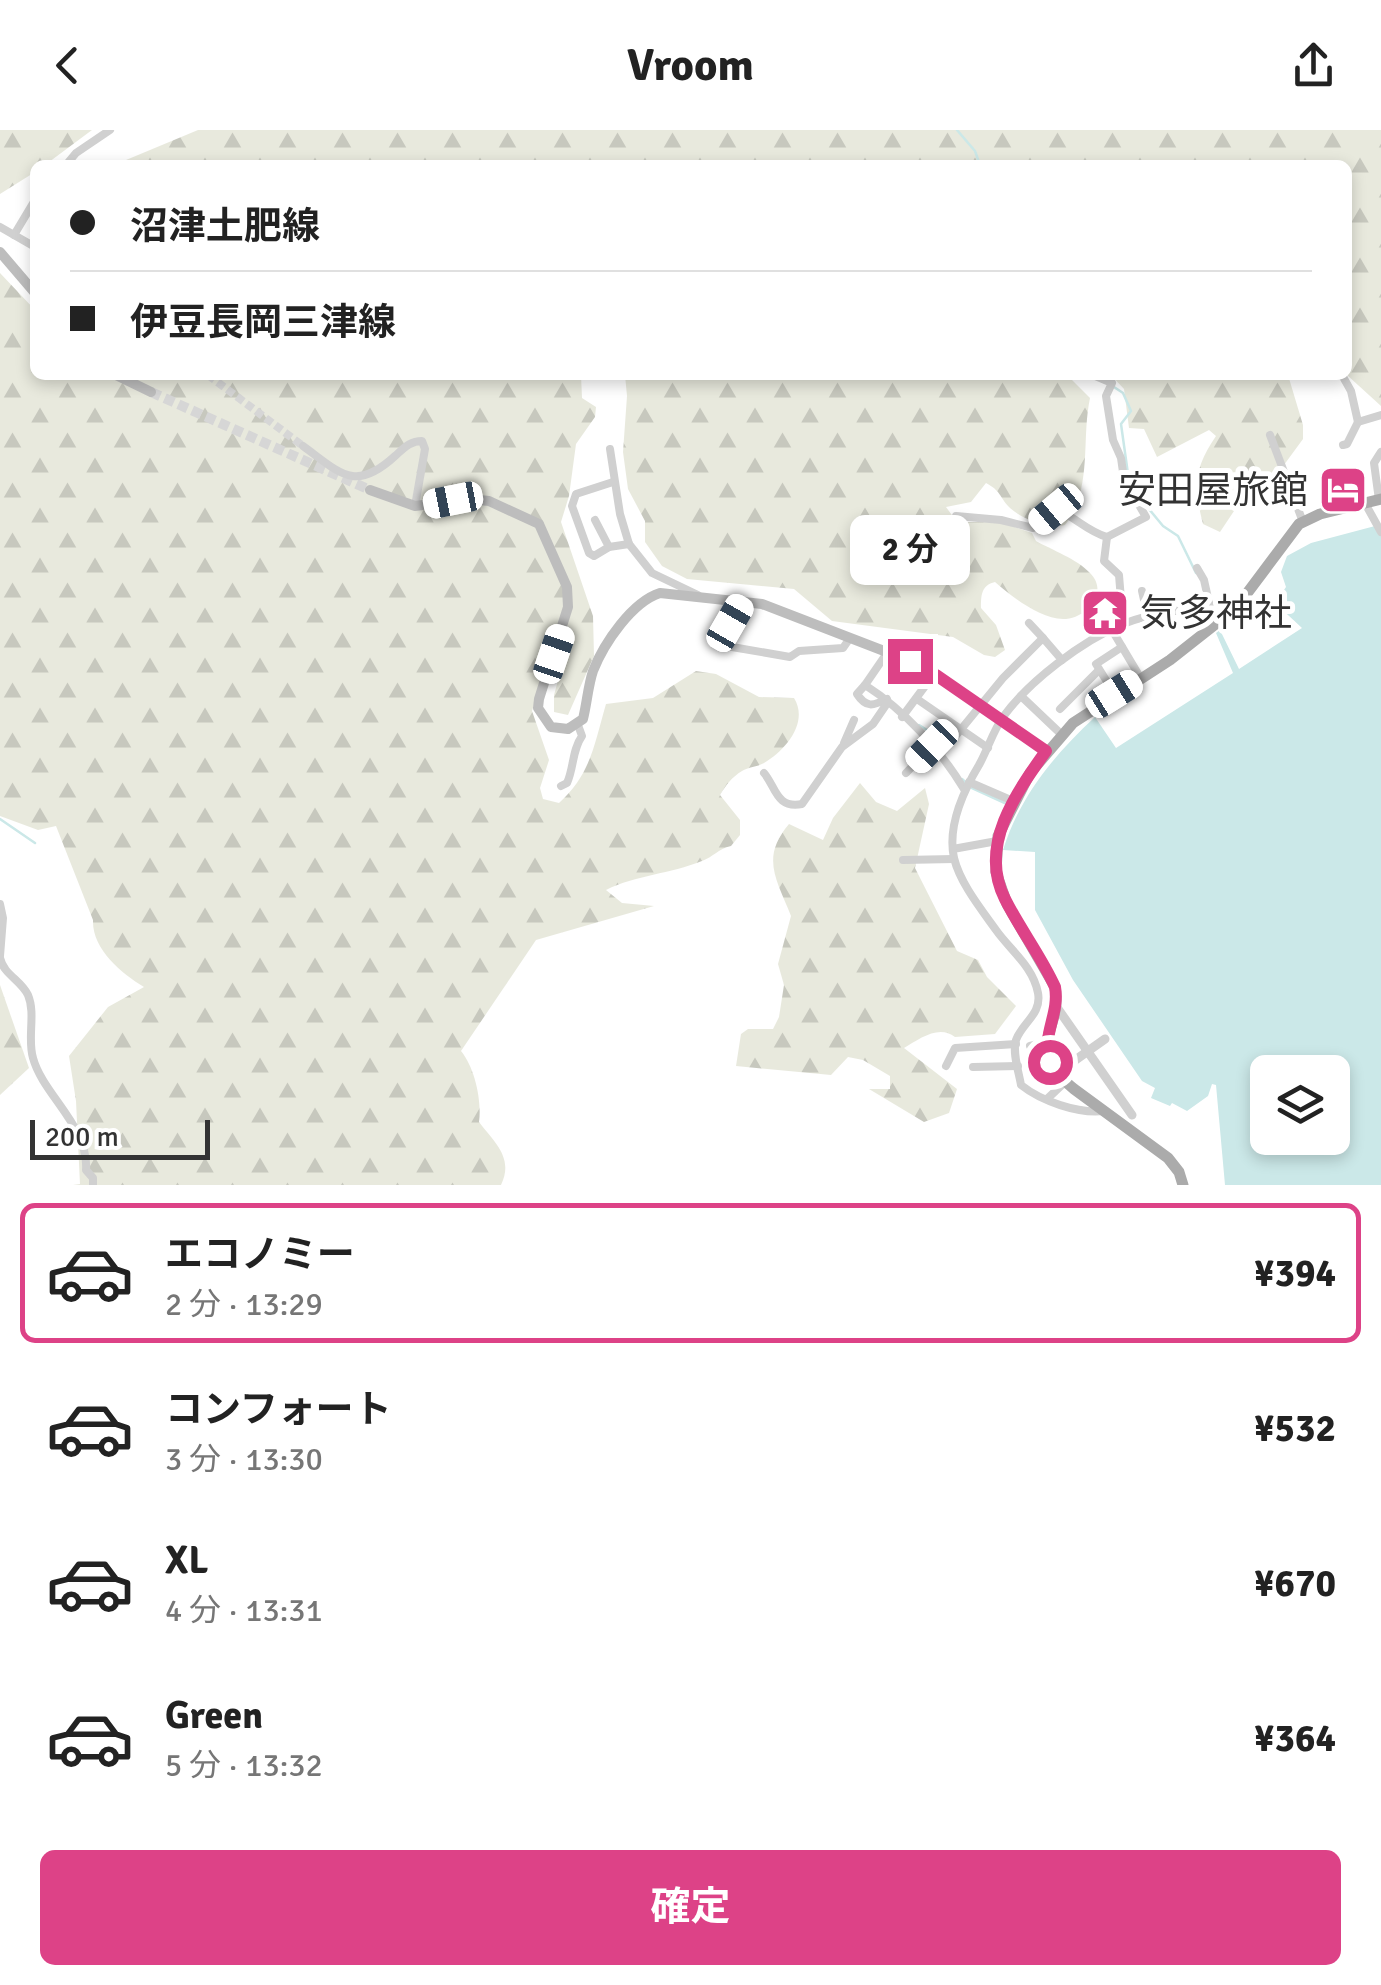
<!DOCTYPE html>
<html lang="ja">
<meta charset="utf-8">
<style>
:root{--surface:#fff;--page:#f2f2f2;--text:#222;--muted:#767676;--line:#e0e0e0;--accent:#dd4287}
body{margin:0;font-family:Signika,"Noto Sans JP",sans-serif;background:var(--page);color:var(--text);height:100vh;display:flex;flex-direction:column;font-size:38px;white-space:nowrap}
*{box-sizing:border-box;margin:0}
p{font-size:32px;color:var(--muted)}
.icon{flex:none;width:55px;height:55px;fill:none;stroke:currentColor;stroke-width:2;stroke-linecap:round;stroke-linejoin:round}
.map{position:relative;height:1055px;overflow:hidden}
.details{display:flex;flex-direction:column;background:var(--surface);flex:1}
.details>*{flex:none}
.banner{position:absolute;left:30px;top:30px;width:1322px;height:220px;border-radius:15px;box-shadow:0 5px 15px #0003;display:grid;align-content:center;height:220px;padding:0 40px;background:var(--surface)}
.controls{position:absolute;left:1250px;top:925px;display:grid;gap:20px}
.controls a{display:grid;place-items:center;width:100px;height:100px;border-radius:15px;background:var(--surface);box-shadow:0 5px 15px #0003;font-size:50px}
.scale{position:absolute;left:30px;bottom:25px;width:180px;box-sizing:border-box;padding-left:10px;border:5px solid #333;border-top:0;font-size:28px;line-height:35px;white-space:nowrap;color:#333;-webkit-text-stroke:8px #fff;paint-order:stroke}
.end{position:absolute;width:45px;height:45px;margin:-22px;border:12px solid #dd4287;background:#fff;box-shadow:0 0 0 5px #fff}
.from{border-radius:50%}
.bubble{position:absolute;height:70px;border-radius:15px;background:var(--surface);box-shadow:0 5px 15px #0003;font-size:32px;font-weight:700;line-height:70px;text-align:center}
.car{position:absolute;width:30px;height:60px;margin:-30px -15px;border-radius:12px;box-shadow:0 0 8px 2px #0007;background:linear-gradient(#fff 24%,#345 0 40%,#fff 0 76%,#345 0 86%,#fff 0)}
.banner b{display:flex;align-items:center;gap:35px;height:95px;font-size:38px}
.banner b+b{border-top:2px solid var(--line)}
.banner i{width:25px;height:25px;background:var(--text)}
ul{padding:18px 0 0;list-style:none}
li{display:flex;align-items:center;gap:30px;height:140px;margin:0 20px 15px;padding:0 20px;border:5px solid transparent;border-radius:15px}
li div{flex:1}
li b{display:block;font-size:38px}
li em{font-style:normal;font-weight:700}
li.current{border-color:var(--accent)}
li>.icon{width:90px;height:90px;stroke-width:1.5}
.button{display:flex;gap:20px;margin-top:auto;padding:20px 40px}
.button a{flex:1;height:115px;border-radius:15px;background:var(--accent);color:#fff;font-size:40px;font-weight:700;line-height:115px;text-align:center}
header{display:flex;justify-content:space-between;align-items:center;height:130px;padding:0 40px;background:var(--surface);font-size:45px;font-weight:700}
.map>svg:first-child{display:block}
.forest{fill:url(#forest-firs)}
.water{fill:#cbe8e8;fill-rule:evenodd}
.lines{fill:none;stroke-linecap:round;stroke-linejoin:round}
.stream{stroke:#cbe8e8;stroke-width:2.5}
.minor-tunnel{stroke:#d6d6d6;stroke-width:8;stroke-dasharray:8 4;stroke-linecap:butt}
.secondary-tunnel{stroke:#d6d6d6;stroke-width:10;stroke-dasharray:10 5;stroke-linecap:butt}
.minor{stroke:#d0d0d0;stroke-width:8}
.tertiary{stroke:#d0d0d0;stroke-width:9}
.secondary{stroke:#bdbdbd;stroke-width:10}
.primary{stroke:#ababab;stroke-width:11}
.route{stroke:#dd4287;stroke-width:12}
.labels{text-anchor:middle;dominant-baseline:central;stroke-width:10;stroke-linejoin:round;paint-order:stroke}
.poi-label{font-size:38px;fill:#333;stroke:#fff;text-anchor:end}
</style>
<header><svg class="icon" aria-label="back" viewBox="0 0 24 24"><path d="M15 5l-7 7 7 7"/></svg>Vroom<svg class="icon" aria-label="share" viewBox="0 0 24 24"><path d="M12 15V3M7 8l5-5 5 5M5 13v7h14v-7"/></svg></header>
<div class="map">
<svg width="1381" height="1055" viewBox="0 0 1381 1055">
<defs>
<pattern id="forest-firs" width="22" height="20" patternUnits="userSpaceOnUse" patternTransform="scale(2.5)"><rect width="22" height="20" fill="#e8e9dd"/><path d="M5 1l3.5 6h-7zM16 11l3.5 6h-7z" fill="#c7c8be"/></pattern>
</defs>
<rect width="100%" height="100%" fill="#fff"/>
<g class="forest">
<path d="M0,0H92L45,35H35V42L0,64Z"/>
<path d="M198,0H1381V276L1347,245L1348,35H114Z"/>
<path d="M0,143L35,180V245H581L582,268L596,277L595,287L576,314L569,366L561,392L593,486L594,526L568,585L554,582V565L572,500L560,489L532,581L549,630L540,658L543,669L559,673C591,644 594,615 606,574L653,568L696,541L716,544L759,567L794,568C809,592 786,620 764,633C757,637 748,637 742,641C732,647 726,655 720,665L740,690V705L731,716C718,719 713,727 702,731C670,744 636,745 606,760L622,773L654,776L536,810L461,921C475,938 482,971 479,992C495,1013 514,1028 501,1055H73L80,1054L76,971L69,926L108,877L144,857C121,843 92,819 93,790L56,696L38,700L0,686Z"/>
<path d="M625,245H991L999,250H1072L1090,268C1081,310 1093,359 1065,395C1049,399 1021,389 1009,377C999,366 1001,361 986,353L971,372L946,377L957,392H1000L1032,403L1036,411C1052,420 1077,429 1090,443C1110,463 1086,489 1063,489C1040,489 1011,466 995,452C981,455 981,466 981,478L996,495L1005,520L995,527L984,525L953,507L832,491L794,459L687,449L662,436L645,412V391L628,359L623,322L627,266Z"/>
<path d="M1111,245H1288L1303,295V309L1254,376L1240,372L1220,402L1203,394C1193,355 1194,339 1216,306L1209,300L1157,327L1144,299L1129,298L1124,259Z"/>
<path d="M860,653L876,672L897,681L925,658L929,674L915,738L957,821L978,830L987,847L1016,876L995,904L955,907C939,894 919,909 904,918L957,959L949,983L924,992L869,959H890V946L863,930L848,927L831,945L736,936L741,904L748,899H773L779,887L784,855L778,834L791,786C777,750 760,728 789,694L823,710L833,688Z"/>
<path d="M0,855L29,938L0,965Z"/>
</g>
<path class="water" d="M1375,396L1381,405V1055H1225L1216,955L1212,954L1208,966L1187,981L1172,973L1170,976L1151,968L1155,958L1142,951L1073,850L1035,780V722L1003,720C1020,666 1054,625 1095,587L1116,618L1233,543L1216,503L1220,500L1239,539L1302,498L1275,473L1286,457L1281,442L1287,426L1311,413ZM1268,942H1332V1008H1268Z"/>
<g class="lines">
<g class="stream">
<path d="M957,0L975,21L980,35"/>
<path d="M1114,257L1123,263L1131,281L1121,294L1128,344L1144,373L1163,396L1178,406L1196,443"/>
<path d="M919,595L927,600L941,617"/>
<path d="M962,649L972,658L1007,674"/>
<path d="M0,689L35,713"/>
</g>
<path class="minor-tunnel" d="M208,245L303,316"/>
<path class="secondary-tunnel" d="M151,262L370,360"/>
<g class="minor">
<path d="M66,35L76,23L110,0"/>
<path d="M0,97L35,117"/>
<path d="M14,105L35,70"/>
<path d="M1093,245L1112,253L1106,266L1113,310L1121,328L1124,349L1146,387L1107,407"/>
<path d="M1342,245L1351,261L1358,292L1381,285"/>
<path d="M1270,305L1303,392"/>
<path d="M1343,315L1347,314L1358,292"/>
<path d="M303,316C340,343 355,363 395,326C404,318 410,311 422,311L425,319L415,376"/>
<path d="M610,319L620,384L629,414L652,443L698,465"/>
<path d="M613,352L576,364L572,376L589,423L594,426L609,417L629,414"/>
<path d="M1379,370L1374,333L1381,322"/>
<path d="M1366,375L1381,402"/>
<path d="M956,386L1001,390L1033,398L1055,379C1075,386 1086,401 1107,407L1104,431L1119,445L1123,494"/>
<path d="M595,390L609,417"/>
<path d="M1197,438L1204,450L1210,477"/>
<path d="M1142,461L1148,488"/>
<path d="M743,471L719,512L732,517L790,527L799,521L843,518L850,508"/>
<path d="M1029,493L1043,508"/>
<path d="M1112,500L1140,547"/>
<path d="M887,523L865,555C904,580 940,619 964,659"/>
<path d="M865,555L857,564C866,578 873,576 887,569"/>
<path d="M1114,563L1096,534L1122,517"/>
<path d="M1021,566L1061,604"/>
<path d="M917,569L988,618"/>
<path d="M1060,579L1099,540"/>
<path d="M902,587L934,544"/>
<path d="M844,613L854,590"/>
<path d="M940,625L1003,548L1043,508L1062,530"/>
<path d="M764,643C776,657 776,679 802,674L842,617L873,594L888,572"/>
<path d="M906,643L932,616"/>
<path d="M969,652L1013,671"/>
<path d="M561,656L567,653C574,638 572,620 582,606L578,595"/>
<path d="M953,719L997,711"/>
<path d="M903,730L954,729"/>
<path d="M0,774L3,788L0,826"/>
<path d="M0,828C4,845 21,850 28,865C36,884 27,908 33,928C43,965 89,996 86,1040L93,1048V1055"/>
<path d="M1030,916L1046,912"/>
<path d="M946,936L955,918L1016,914"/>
<path d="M973,937L1018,936"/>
<path d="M1047,969L1065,952"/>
<path d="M1104,981C1078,984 1041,971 1021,955C1019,943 1012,922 1016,910C1022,893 1042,884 1038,863C1033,836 1010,820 996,800C981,779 960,753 954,728C947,696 964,660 979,635C988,619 993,601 1003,587C1029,551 1082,511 1123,494C1157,481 1200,477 1236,478"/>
</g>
<g class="tertiary">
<path d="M1056,876L1132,985"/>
<path d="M1057,943L1105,909"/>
</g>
<g class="secondary">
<path d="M0,122L35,163"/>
<path d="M116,245L151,262"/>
<path d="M370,360L415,376L470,369L489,371L539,394L567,457L568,477L539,569L538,578L551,597L568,599L583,589C587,573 588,556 593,541C604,513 632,472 660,463L762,474L910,531L934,544L1046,621"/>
</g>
<path class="primary" d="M1183,1055L1179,1042L1168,1028L1074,959C1021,915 1063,903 1055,857L1007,774L996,742L998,706L1030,643L1073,593L1170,530L1236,478L1299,394L1320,384L1381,369"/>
</g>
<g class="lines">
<path class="route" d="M910,531L936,545L1046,621C1016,663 978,716 1005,769C1020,799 1041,826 1055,857C1060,884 1041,905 1050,932"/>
</g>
<defs>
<g id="hotel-square" transform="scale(2.5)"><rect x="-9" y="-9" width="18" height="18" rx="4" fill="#dd4287" stroke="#fff"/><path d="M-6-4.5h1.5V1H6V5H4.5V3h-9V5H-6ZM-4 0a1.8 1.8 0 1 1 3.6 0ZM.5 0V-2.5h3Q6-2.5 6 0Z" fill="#fff"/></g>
<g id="temple-square" transform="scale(2.5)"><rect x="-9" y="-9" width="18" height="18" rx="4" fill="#dd4287" stroke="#fff"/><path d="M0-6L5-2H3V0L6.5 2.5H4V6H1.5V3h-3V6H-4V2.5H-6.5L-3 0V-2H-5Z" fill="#fff"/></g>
</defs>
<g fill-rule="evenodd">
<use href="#hotel-square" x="1343" y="360"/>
<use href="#temple-square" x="1105" y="483"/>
</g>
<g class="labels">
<g class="poi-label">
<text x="1308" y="360">安田屋旅館</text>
<text x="1140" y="483" text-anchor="start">気多神社</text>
</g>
</g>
</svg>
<div class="controls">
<a><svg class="icon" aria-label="layers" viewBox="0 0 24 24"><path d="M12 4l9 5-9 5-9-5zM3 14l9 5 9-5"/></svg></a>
</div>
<div class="scale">200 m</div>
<i class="end from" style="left:1050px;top:932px"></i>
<i class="end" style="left:910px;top:531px"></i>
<div class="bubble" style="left:850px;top:385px;width:120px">2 分</div>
<i class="car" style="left:453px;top:370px;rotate:259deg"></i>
<i class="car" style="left:1056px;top:379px;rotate:230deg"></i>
<i class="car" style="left:730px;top:493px;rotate:30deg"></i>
<i class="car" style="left:554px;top:524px;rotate:19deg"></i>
<i class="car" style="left:1114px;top:564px;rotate:58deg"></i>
<i class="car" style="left:932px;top:616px;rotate:224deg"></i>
<div class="banner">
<b><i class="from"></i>沼津土肥線</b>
<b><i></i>伊豆長岡三津線</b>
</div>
</div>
<section class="details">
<ul>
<li class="current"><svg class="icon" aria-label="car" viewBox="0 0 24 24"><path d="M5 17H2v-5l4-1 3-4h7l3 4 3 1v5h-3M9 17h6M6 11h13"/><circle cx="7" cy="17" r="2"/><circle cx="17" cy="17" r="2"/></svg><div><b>エコノミー</b><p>2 分 · 13:29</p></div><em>¥394</em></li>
<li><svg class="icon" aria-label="car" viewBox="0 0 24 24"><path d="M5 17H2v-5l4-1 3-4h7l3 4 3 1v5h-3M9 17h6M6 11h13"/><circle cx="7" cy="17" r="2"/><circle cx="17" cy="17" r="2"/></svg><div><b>コンフォート</b><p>3 分 · 13:30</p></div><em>¥532</em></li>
<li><svg class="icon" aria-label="car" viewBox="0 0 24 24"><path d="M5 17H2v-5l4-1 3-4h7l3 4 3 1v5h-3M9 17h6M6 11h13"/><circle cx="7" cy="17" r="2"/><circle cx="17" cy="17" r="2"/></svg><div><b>XL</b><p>4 分 · 13:31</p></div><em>¥670</em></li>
<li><svg class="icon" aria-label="car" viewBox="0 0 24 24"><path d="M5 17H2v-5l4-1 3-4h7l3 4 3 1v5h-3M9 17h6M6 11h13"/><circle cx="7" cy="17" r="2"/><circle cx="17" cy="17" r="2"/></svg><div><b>Green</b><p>5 分 · 13:32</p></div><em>¥364</em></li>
</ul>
<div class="button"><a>確定</a></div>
</section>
